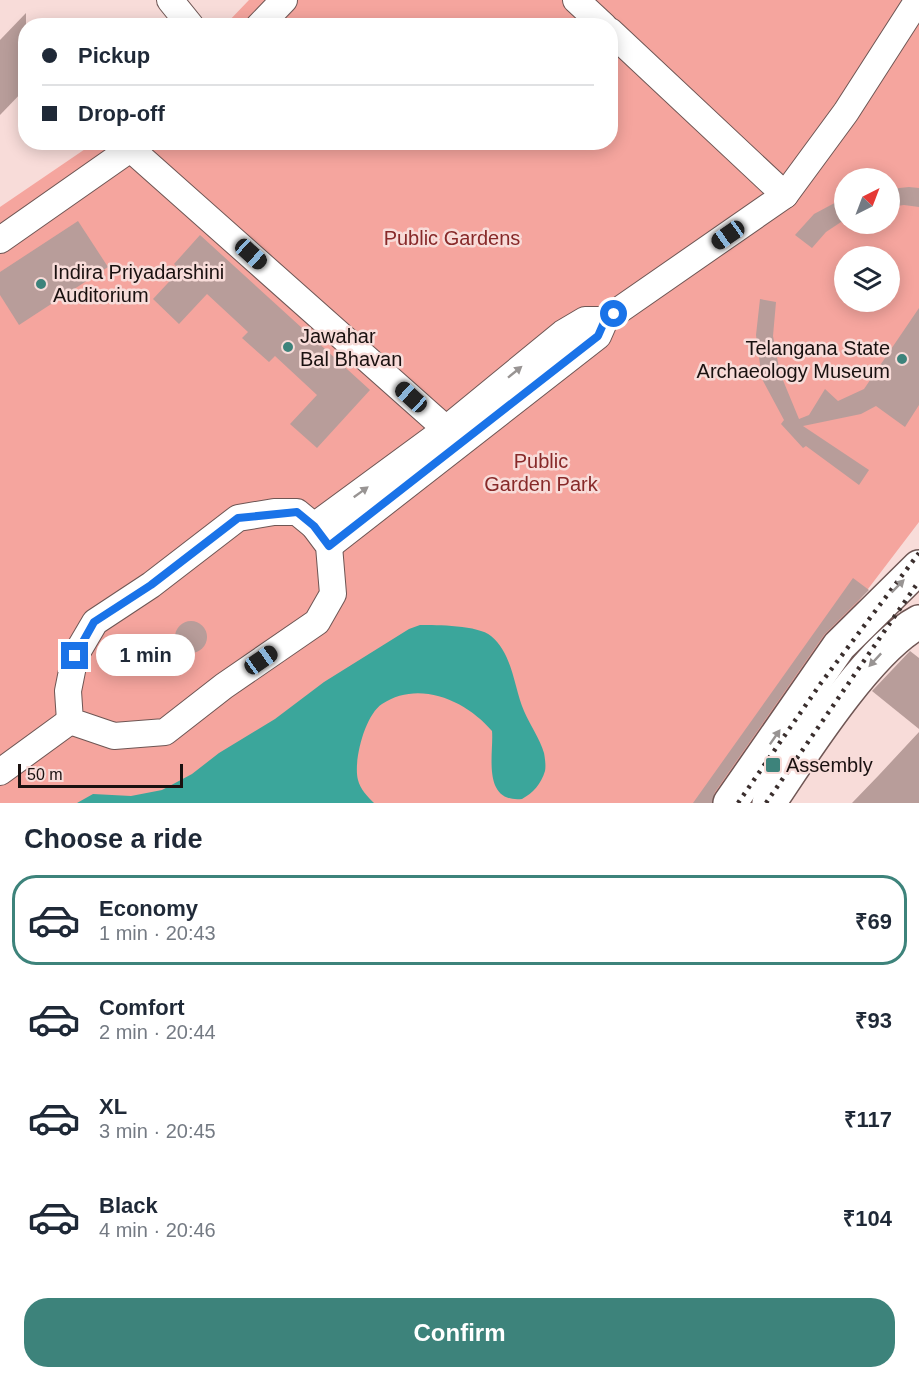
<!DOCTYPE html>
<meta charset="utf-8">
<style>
:root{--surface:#fff;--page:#f2f2f3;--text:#1f2937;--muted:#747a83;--line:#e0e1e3;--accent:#3d837b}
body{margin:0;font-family:Arial,sans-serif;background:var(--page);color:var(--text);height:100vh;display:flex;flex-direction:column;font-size:22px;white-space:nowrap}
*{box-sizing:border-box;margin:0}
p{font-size:20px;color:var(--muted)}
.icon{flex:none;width:33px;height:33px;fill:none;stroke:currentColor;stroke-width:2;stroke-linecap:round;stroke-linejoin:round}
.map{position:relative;height:803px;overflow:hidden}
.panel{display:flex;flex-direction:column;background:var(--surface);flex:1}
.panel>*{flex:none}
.banner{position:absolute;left:18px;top:18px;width:600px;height:132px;border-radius:24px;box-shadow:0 3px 15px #0003;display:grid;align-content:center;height:132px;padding:0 24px;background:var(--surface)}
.needle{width:39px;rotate:42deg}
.buttons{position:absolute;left:834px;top:168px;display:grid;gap:12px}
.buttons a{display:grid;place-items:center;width:66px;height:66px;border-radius:50%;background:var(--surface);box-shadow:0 3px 15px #0003;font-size:30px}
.scale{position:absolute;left:18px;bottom:15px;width:165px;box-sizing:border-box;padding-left:6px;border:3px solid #1a1110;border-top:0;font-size:16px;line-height:21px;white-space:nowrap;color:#1a1110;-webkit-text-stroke:4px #f8dcd9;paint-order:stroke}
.end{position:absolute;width:27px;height:27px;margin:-14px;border:8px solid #1a73e8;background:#fff;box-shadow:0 0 0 3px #fff}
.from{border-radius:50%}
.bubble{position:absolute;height:42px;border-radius:21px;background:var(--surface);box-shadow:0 3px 15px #0003;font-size:20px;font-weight:800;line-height:42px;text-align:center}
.car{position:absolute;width:18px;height:36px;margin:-18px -9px;border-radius:8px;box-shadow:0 0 4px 2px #0007;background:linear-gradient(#222 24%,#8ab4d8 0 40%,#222 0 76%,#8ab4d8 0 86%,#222 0)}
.banner b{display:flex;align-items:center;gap:21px;height:57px;font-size:22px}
.banner b+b{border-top:2px solid var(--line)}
.banner i{width:15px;height:15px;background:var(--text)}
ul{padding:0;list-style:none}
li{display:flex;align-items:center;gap:18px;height:90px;margin:0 12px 9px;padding:0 12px;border:3px solid transparent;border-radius:24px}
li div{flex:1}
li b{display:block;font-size:22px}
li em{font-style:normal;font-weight:800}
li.active{border-color:var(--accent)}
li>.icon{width:54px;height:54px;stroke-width:1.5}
h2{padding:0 24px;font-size:27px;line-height:72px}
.action{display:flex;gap:12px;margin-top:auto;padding:12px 24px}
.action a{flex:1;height:69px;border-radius:24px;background:var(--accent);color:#fff;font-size:24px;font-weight:800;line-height:69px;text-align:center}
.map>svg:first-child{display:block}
.green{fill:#f5a59e;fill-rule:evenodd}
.water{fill:#3ba69b}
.building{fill:#b89d9a}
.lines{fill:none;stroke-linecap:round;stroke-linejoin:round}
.minor-casing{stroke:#6e5654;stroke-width:28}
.highway-casing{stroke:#6e5654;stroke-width:36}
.minor{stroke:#fff;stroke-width:26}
.highway{stroke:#fff;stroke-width:33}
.rail{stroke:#3a2e2d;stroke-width:4.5;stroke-dasharray:3 6;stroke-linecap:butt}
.oneway{fill:#989493}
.route{stroke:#1a73e8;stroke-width:8}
.poi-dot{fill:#3d837b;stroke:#f8dcd9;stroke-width:2}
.labels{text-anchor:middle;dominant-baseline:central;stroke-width:5;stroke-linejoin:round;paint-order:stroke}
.park-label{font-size:20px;fill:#872929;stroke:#f8dcd9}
.poi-label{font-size:20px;fill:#1a1110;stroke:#f8dcd9;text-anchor:start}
</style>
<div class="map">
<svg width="919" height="803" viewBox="0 0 919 803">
<rect width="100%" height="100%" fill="#f8dcd9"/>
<path class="green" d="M249,0H919V522L852,610L718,803H0V207L94,143L610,142V26L225,25ZM844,178H890V224H844ZM844,256H890V302H844Z"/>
<path class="water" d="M420,625C437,625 478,625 491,636C513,654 514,688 524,711C530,725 540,739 544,753C545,758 546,766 545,771C541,784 533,793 522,799C481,803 494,753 492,731C467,701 419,679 382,704C365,715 353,761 358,780C360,789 368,797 374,803H77L93,794L131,796L162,790L192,774L219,753L275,719L324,682L409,629Z"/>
<g class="building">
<path d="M26,13V88L0,115V40Z"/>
<path d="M909,187L919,188V207L904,205L890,207V189Z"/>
<path d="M844,198V220L826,232L812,248L795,235L814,214Z"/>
<path d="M78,221L108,267L19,325L0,295V272Z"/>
<path d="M200,235L370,390L317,448L290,424L317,395L275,356L269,362L242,338L248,332L207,294L179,324L153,299L180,270L174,264Z"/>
<path d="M760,299L776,302L773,336L780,373L799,419L809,415L825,389L838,401L864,389L919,308V405L905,427L876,406L861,414L803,426L869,470L859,485L806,446L803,448L781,424L784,420L762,379L756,335Z"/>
<path d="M853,578L869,590L824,635L715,792L712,803H693Z"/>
<circle cx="191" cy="637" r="16"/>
<path d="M910,651L919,658V729L872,691Z"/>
<path d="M919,732V803H852L879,775Z"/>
</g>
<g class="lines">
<g class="minor-casing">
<g id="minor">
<path d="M170,0L191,26"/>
<path d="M576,0L604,26"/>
<path d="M259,26L284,0"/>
<path d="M610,31L785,195"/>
<path d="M132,150L446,429"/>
<path d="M0,240L140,142"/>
<path d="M274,512H297L314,526L329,546L333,594L317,622L224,686L165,732L114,736L70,721L68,691L75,656L95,622L151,585L238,518Z"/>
<path d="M314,526L446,429L563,333L585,320H605"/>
<path d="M329,546L598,336L605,320L785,195L846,112L918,0"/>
<path d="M0,772L70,721"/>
</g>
</g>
<g class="highway-casing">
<g id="highway">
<path d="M730,803L839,646L919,567"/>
<path d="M769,803C802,754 868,649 919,622"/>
</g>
</g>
<use href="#minor" class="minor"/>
<use href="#highway" class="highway"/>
<g class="rail">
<path d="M738,803L821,683L919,553"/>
<path d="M766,803L919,581"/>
</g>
</g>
<defs><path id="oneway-solid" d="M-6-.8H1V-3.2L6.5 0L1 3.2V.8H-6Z" transform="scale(1.5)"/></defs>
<g class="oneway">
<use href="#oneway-solid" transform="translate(515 372) rotate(-39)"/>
<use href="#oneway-solid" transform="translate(361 492) rotate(-36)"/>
<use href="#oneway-solid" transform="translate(898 586) rotate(-45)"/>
<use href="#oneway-solid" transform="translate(875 660) rotate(133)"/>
<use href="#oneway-solid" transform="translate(775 737) rotate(-55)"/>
</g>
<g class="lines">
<path class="route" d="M75,656L94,622L151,585L238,518L297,512L314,526L329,546L598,336L605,320L614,314"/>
</g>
<g class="poi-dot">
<circle cx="41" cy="284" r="6"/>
<circle cx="288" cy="347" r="6"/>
<circle cx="902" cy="359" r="6"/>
<rect x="765" y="757" width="16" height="16" rx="3"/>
</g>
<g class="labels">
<g class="park-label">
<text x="452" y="238">Public Gardens</text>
<text x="541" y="461">Public<tspan x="541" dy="23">Garden Park</tspan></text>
</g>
<g class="poi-label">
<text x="53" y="272">Indira Priyadarshini<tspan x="53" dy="23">Auditorium</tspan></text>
<text x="300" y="336">Jawahar<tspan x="300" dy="23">Bal Bhavan</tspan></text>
<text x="890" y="348" text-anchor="end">Telangana State<tspan x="890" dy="23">Archaeology Museum</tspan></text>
<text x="786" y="765">Assembly</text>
</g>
</g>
</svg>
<div class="buttons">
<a><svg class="needle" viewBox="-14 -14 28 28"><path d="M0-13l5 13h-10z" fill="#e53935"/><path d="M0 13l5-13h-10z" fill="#747a83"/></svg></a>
<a><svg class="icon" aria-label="layers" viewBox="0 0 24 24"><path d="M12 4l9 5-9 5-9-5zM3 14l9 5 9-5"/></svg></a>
</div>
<div class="scale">50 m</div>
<i class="end from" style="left:614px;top:314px"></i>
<i class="end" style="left:75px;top:656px"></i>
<div class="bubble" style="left:96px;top:634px;width:99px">1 min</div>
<i class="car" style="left:728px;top:235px;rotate:235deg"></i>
<i class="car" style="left:251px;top:254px;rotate:132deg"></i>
<i class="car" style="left:411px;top:397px;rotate:312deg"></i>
<i class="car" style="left:261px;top:660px;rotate:55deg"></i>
<div class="banner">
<b><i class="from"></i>Pickup</b>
<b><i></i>Drop-off</b>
</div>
</div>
<section class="panel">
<h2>Choose a ride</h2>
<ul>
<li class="active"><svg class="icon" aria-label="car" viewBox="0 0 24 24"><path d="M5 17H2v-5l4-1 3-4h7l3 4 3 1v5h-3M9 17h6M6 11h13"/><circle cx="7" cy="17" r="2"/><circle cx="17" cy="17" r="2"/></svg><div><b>Economy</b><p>1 min · 20:43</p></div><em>₹69</em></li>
<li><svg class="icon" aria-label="car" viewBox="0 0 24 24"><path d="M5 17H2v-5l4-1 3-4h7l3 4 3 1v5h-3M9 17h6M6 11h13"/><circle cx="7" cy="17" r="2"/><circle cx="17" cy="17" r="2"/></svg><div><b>Comfort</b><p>2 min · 20:44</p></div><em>₹93</em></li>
<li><svg class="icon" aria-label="car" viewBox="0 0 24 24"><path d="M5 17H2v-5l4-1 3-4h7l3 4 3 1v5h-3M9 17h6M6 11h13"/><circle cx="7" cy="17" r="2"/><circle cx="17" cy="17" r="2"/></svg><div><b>XL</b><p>3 min · 20:45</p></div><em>₹117</em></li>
<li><svg class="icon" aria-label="car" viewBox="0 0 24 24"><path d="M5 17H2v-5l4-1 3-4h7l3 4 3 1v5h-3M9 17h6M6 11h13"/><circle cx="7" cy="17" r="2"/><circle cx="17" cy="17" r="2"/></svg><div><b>Black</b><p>4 min · 20:46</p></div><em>₹104</em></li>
</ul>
<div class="action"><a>Confirm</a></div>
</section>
